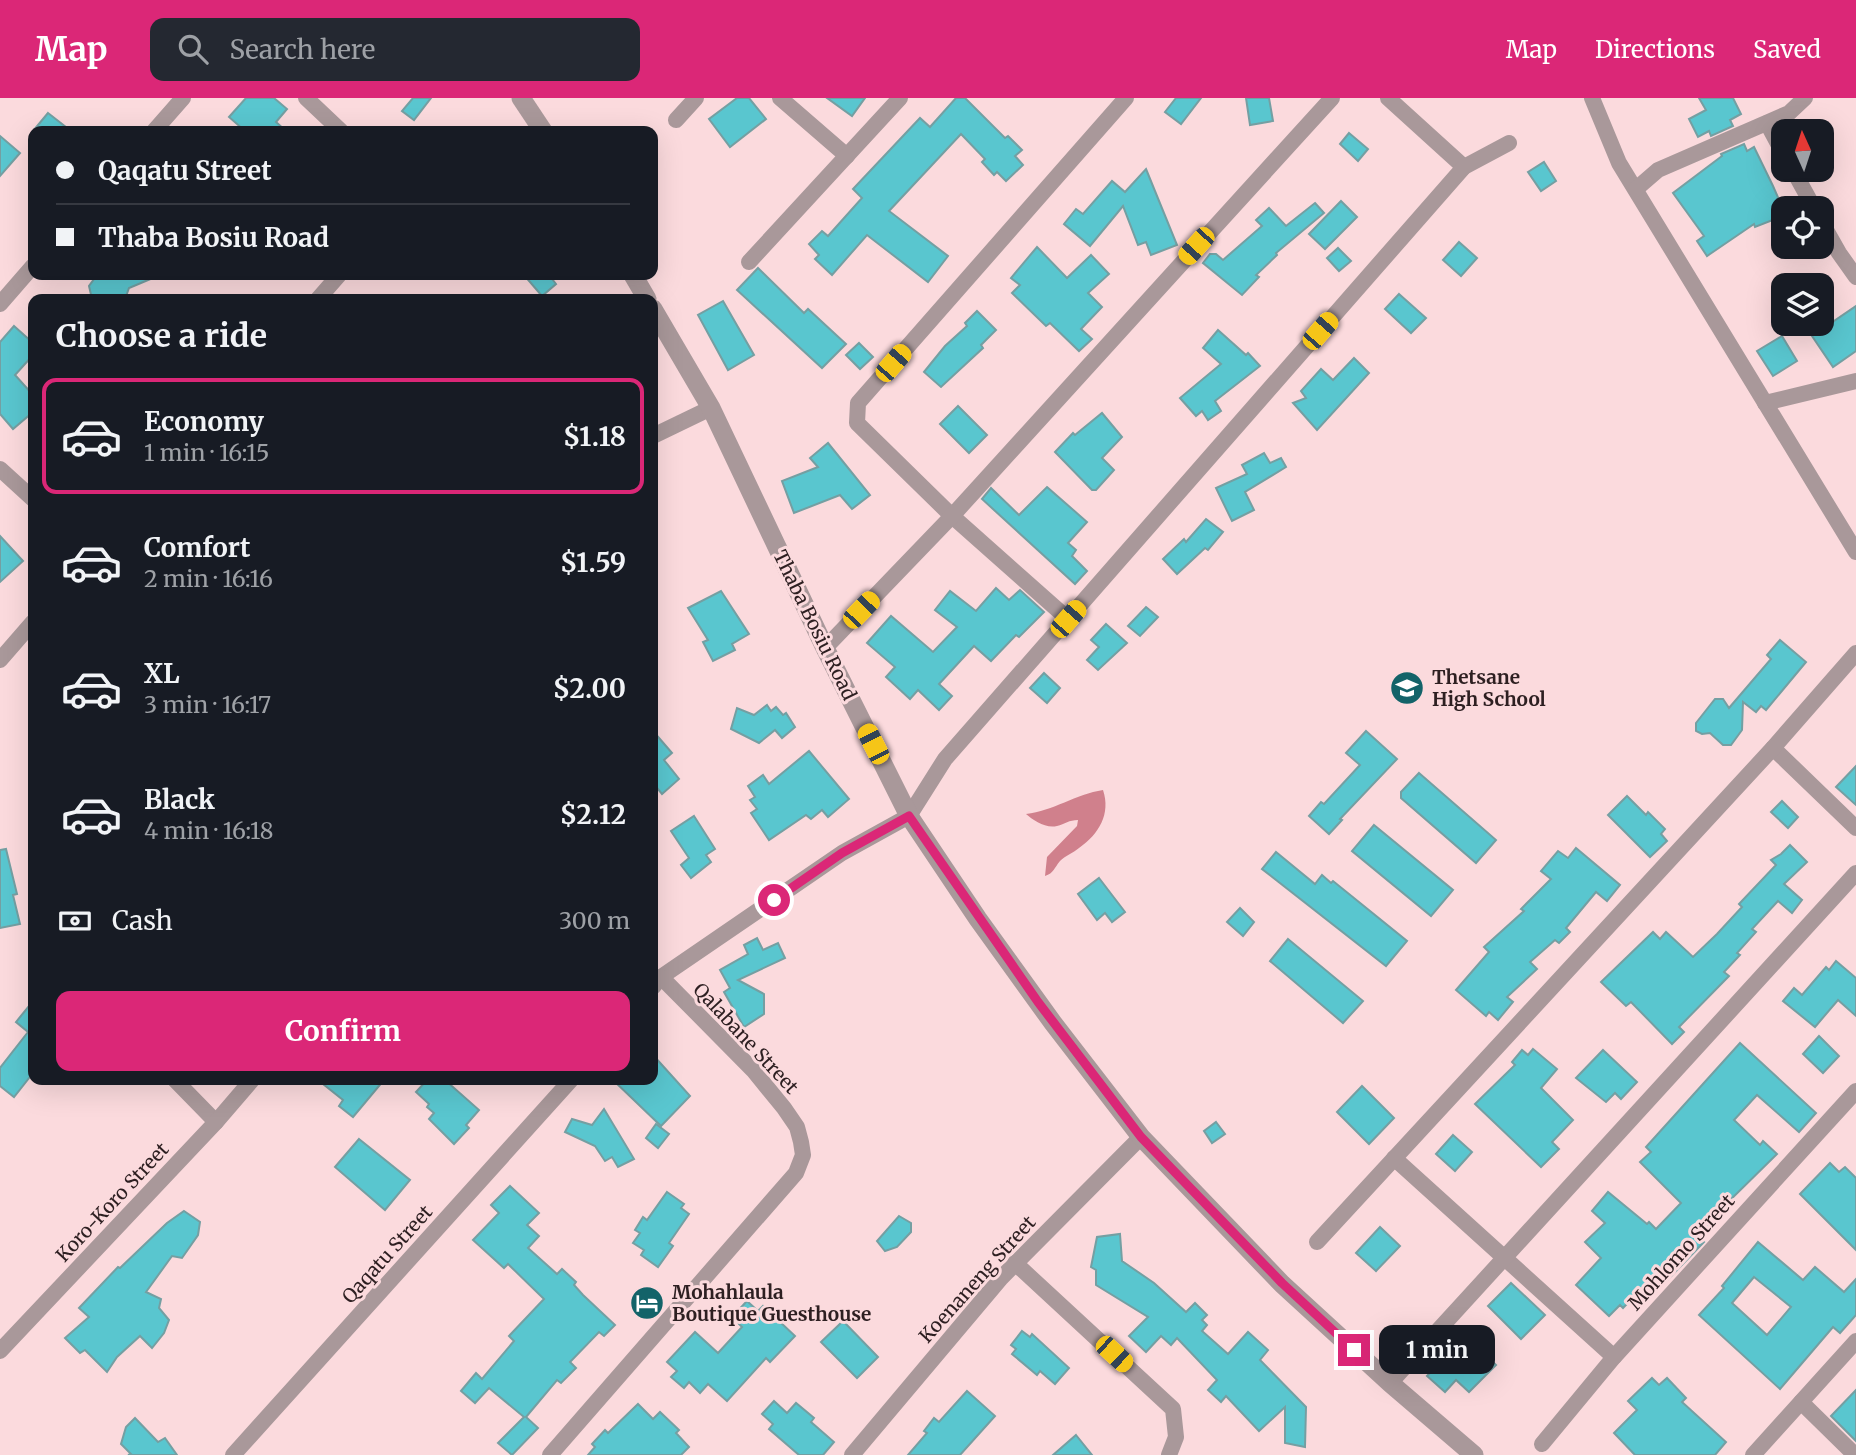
<!DOCTYPE html>
<meta charset="utf-8">
<style>
:root{--surface:#171b24;--page:#242831;--text:#f1f3f6;--muted:#9ea1a6;--line:#363941;--accent:#db2777}
body{margin:0;font-family:Merriweather,serif;background:var(--page);color:var(--text);height:100vh;display:flex;flex-direction:column;font-size:26px;white-space:nowrap}
*{box-sizing:border-box;margin:0}
p{font-size:23px;color:var(--muted)}
.icon{flex:none;width:38px;height:38px;fill:none;stroke:currentColor;stroke-width:2;stroke-linecap:round;stroke-linejoin:round}
.map{position:relative;flex:1;overflow:hidden}
.details{position:absolute;left:28px;top:196px;width:630px;height:791px;display:flex;flex-direction:column;background:var(--surface);border-radius:14px;box-shadow:0 7px 28px #0002}
.details>*{flex:none}
.hud{position:absolute;left:28px;top:28px;width:630px;height:154px;border-radius:14px;box-shadow:0 7px 28px #0002;display:grid;align-content:center;height:154px;padding:0 28px;background:var(--surface)}
.needle{width:46px;rotate:357deg}
.buttons{position:absolute;left:1771px;top:21px;display:grid;gap:14px}
.buttons a{display:grid;place-items:center;width:63px;height:63px;border-radius:14px;background:var(--surface);box-shadow:0 7px 28px #0002;font-size:35px}
.end{position:absolute;width:32px;height:32px;margin:-16px;border:9px solid #db2777;background:#fff;box-shadow:0 0 0 4px #fff}
.from{border-radius:50%}
.bubble{position:absolute;height:49px;border-radius:14px;background:var(--surface);box-shadow:0 7px 28px #0002;font-size:23px;font-weight:700;line-height:49px;text-align:center}
.car{position:absolute;width:21px;height:42px;margin:-21px -10px;border-radius:9px;box-shadow:0 0 5px 2px #0007;background:linear-gradient(#f5c518 24%,#345 0 40%,#f5c518 0 76%,#345 0 86%,#f5c518 0)}
.hud b{display:flex;align-items:center;gap:24px;height:66px;font-size:26px}
.hud b+b{border-top:2px solid var(--line)}
.hud i{width:18px;height:18px;background:var(--text)}
ul{padding:0;list-style:none}
li{display:flex;align-items:center;gap:21px;height:116px;margin:0 14px 10px;padding:0 14px;border:4px solid transparent;border-radius:14px}
li div{flex:1}
li b{display:block;font-size:26px}
li em{font-style:normal;font-weight:700}
li.on{border-color:var(--accent)}
li>.icon{width:63px;height:63px;stroke-width:1.5}
h2{padding:0 28px;font-size:32px;line-height:84px}
.pay{display:flex;align-items:center;gap:18px;height:77px;padding:0 28px;font-size:26px}
.pay p{margin-inline-start:auto}
.action{display:flex;gap:14px;margin-top:auto;padding:14px 28px}
.action a{flex:1;height:80px;border-radius:14px;background:var(--accent);color:#fff;font-size:28px;font-weight:700;line-height:80px;text-align:center}
header{display:flex;align-items:center;gap:42px;box-sizing:border-box;height:98px;padding:0 35px;background:var(--accent);color:#fff}
header strong{font-size:33px}
nav{display:flex;gap:38px;margin-inline-start:auto;font-size:24px}
.search{width:490px;height:63px;background:var(--page);display:flex;align-items:center;gap:18px;box-sizing:border-box;padding:0 24px;border-radius:14px;color:var(--muted);font-size:26px}
.map>svg:first-child{display:block}
.water{fill:#d0808c}
.building{fill:#59c6cf;stroke:#749fa2;stroke-width:2;fill-rule:evenodd}
.lines{fill:none;stroke-linecap:round;stroke-linejoin:round}
.minor{stroke:#a9989a;stroke-width:16}
.tertiary{stroke:#a9989a;stroke-width:19}
.route{stroke:#db2777;stroke-width:9}
.labels{text-anchor:middle;dominant-baseline:central;stroke-width:6;stroke-linejoin:round;paint-order:stroke}
.street-label{font-size:19px;fill:#2d1f21;stroke:#fbdadd}
.poi-label{font-size:19px;font-weight:bold;fill:#2d1f21;stroke:#fbdadd;text-anchor:start}
</style>
<header>
<strong>Map</strong>
<div class="search"><svg class="icon" aria-label="search" viewBox="0 0 24 24"><circle cx="10" cy="10" r="6"/><path d="M15 15l6 6"/></svg>Search here</div>
<nav><a>Map</a><a>Directions</a><a>Saved</a></nav>
</header>
<div class="map">
<svg width="1856" height="1357" viewBox="0 0 1856 1357">
<rect width="100%" height="100%" fill="#fbdadd"/>
<path class="water" d="M1103,692C1111,716 1099,736 1079,750C1073,755 1065,758 1060,763C1054,770 1054,775 1045,778L1047,759L1077,728L1078,722C1069,722 1065,726 1057,728C1046,731 1033,722 1026,716C1053,713 1076,696 1103,692Z"/>
<g class="building">
<path d="M246,0H274L287,11L276,24L286,33H245L229,19Z"/>
<path d="M413,0H431L414,22L402,13Z"/>
<path d="M737,0H749L766,21L730,49L709,21Z"/>
<path d="M827,0H865L852,18Z"/>
<path d="M956,0H965L1005,40L1008,38L1022,52L1015,58L1023,67L1006,83L997,74L994,77L982,64L985,61L961,36L889,113L948,158L928,184L867,137L832,177L815,161L819,157L809,146L822,133L828,138L862,100L853,91L920,20L930,29Z"/>
<path d="M1176,0H1201L1181,26L1165,14Z"/>
<path d="M1246,0H1269L1273,23L1250,27Z"/>
<path d="M1699,0H1733L1741,16L1730,22L1733,28L1711,38L1709,33L1698,39L1689,21L1706,12Z"/>
<path d="M48,15L71,33H33Z"/>
<path d="M1349,35L1368,51L1358,63L1340,46Z"/>
<path d="M0,38L20,55L0,78Z"/>
<path d="M1744,46L1747,53L1754,49L1773,88L1783,111V118L1755,129L1754,126L1707,158L1697,143L1704,138L1673,95L1722,58L1721,56Z"/>
<path d="M1544,64L1556,83L1541,93L1528,74Z"/>
<path d="M1146,71L1177,147L1151,157L1146,144L1138,147L1123,108L1090,148L1064,126L1076,111L1083,116L1112,83L1125,94Z"/>
<path d="M1341,103L1357,119L1325,151L1309,136Z"/>
<path d="M1315,105L1324,115L1276,155L1277,157L1256,177L1259,179L1242,197L1203,165L1210,156H1216L1223,162L1262,128L1256,122L1269,110L1286,128Z"/>
<path d="M1459,144L1477,160L1461,178L1443,162Z"/>
<path d="M1037,149L1067,180L1091,157L1109,176L1088,195L1102,209L1081,231L1092,241L1079,253L1050,225L1046,228L1012,195L1020,187L1011,180Z"/>
<path d="M1338,150L1351,163L1339,173L1327,160Z"/>
<path d="M758,170L804,215L808,211L846,246L822,270L737,192Z"/>
<path d="M97,177H160L129,190L125,201H92L89,188Z"/>
<path d="M524,177H549L556,186L542,198Z"/>
<path d="M1399,196L1426,220L1411,235L1385,211Z"/>
<path d="M723,203L754,257L728,272L698,217Z"/>
<path d="M1856,208V253L1833,269L1812,238Z"/>
<path d="M977,213L996,232L981,247L983,250L941,289L924,274L945,248L967,228L965,225Z"/>
<path d="M14,228L33,245V257L15,277L33,297V314L13,331L0,316V244Z"/>
<path d="M1218,232L1246,257L1248,255L1260,268L1215,303L1221,313L1208,322L1202,313L1196,318L1180,300L1221,266L1203,250Z"/>
<path d="M1782,238L1797,263L1773,278L1757,253Z"/>
<path d="M859,245L873,259L860,271L846,257Z"/>
<path d="M1354,260L1369,275L1317,332L1293,305L1306,300L1301,293L1321,271L1333,282Z"/>
<path d="M958,308L987,337L969,355L940,326Z"/>
<path d="M1102,315L1122,339L1102,360L1114,372L1096,392H1092L1055,354L1073,335L1075,337Z"/>
<path d="M828,345L870,397L852,411L840,397L794,415L782,383L818,369L810,360Z"/>
<path d="M1264,355L1270,365L1281,360L1286,369L1245,394L1254,412L1232,423L1216,390L1247,376L1242,367Z"/>
<path d="M1047,389L1087,424L1068,445L1076,452L1072,458L1087,473L1075,486L982,401L991,390L1019,417Z"/>
<path d="M1206,421L1223,434L1208,452L1205,450L1177,476L1163,461L1184,441L1186,444Z"/>
<path d="M0,438L23,463L0,484Z"/>
<path d="M996,490L1009,502L1020,492L1044,514L1019,539L1016,537L991,563L974,548L939,586L952,598L939,612L918,592L910,601L886,579L895,569L867,545L891,518L933,554L957,529L935,512L950,493L976,513Z"/>
<path d="M721,493L749,536L732,546L735,552L713,563L703,544L708,542L688,510Z"/>
<path d="M1146,509L1158,519L1140,538L1128,528Z"/>
<path d="M1106,526L1127,545L1098,572L1087,562L1099,549L1091,542Z"/>
<path d="M1780,542L1806,564L1766,612L1761,608L1756,614L1743,604L1742,632L1731,647H1723L1710,635L1702,636L1696,633V625L1715,601H1723L1729,610L1771,561L1767,557Z"/>
<path d="M1044,575L1060,590L1047,605L1030,590Z"/>
<path d="M767,607L771,613L776,609L783,617L786,615L795,629L782,640L775,632L759,645L731,631L737,610L754,617Z"/>
<path d="M653,633L672,655L664,662L679,681L662,696L653,685Z"/>
<path d="M1366,633L1397,661L1340,721L1342,722L1329,736L1309,718L1321,704L1324,706L1360,667L1346,655Z"/>
<path d="M809,653L849,701L828,719L822,712L811,721L806,717L769,742L751,715L757,711L750,702L755,699L748,688L763,677L769,686Z"/>
<path d="M1856,668V707L1836,689Z"/>
<path d="M1419,675L1496,742L1476,765L1401,700V694Z"/>
<path d="M1627,698L1646,717L1648,714L1665,731L1661,736L1667,743L1650,759L1608,717Z"/>
<path d="M1782,703L1798,719L1788,730L1771,714Z"/>
<path d="M694,718L715,751L706,757L711,764L691,780L681,767L689,760L671,733Z"/>
<path d="M1374,727L1453,792L1431,818L1352,753Z"/>
<path d="M1790,747L1807,764L1784,786L1802,802L1792,815L1778,803L1752,831L1756,834L1737,855L1740,857L1724,874L1729,878L1679,929L1684,934L1672,946L1631,904L1626,908L1601,884L1653,834L1660,841L1666,834L1693,859L1717,836L1742,809L1739,806L1776,767L1771,762L1781,756Z"/>
<path d="M1576,750L1620,787L1607,803L1596,794L1566,830L1570,834L1559,845L1555,842L1530,864L1537,871L1507,899L1513,904L1498,922L1489,914L1486,918L1456,892L1489,854L1484,849L1524,813L1521,811L1551,781L1541,773L1558,753L1568,760Z"/>
<path d="M6,751L17,796L13,797L20,826L0,830V752Z"/>
<path d="M1276,754L1315,786L1322,777L1331,785L1333,783L1407,843L1386,868L1262,771Z"/>
<path d="M1099,780L1125,814L1112,824L1105,815L1097,822L1078,796Z"/>
<path d="M1240,810L1254,824L1243,838L1227,824Z"/>
<path d="M757,840L763,852L778,845L785,860L738,882L764,896V916L744,929L724,894L730,890L720,872L748,856L744,847Z"/>
<path d="M1288,841L1363,903L1343,925L1270,863Z"/>
<path d="M1836,863L1856,880V918L1838,902L1815,929L1783,903L1794,890L1802,897L1826,869L1829,872Z"/>
<path d="M33,903V975L14,999L0,988V970L28,934L16,924Z"/>
<path d="M1819,938L1839,958L1823,975L1803,956Z"/>
<path d="M1740,945L1816,1015L1799,1034L1757,997L1734,1022L1760,1047L1763,1043L1777,1056L1720,1112L1722,1114L1699,1139L1704,1144L1651,1199L1642,1190L1623,1210L1620,1207L1609,1218L1576,1187L1601,1160L1585,1144L1605,1125L1592,1113L1608,1094L1647,1126L1649,1124L1656,1131L1681,1105L1640,1064L1651,1054L1646,1049Z"/>
<path d="M1533,951L1557,971L1541,990L1573,1022L1552,1044L1559,1051L1541,1069L1475,1006L1515,967L1512,964L1522,952L1528,957Z"/>
<path d="M1603,952L1637,984L1621,1001L1615,995L1606,1004L1576,980Z"/>
<path d="M653,957L690,998L661,1028L613,982H653Z"/>
<path d="M318,982H384L353,1019L339,1008L343,1002Z"/>
<path d="M427,982H445L479,1012L466,1027L469,1030L454,1046L429,1021L434,1015L427,1009L429,1006L416,994Z"/>
<path d="M1362,988L1394,1020L1369,1046L1337,1014Z"/>
<path d="M604,1011L634,1061L618,1069L612,1059L605,1063L595,1048L565,1034L572,1021L592,1027Z"/>
<path d="M1216,1024L1225,1036L1212,1045L1204,1033Z"/>
<path d="M656,1026L669,1036L658,1050L646,1040Z"/>
<path d="M1453,1037L1472,1054L1455,1073L1436,1056Z"/>
<path d="M359,1041L410,1082L385,1112L335,1069Z"/>
<path d="M1830,1065L1839,1074L1845,1069L1856,1080V1152L1800,1096Z"/>
<path d="M510,1088L539,1115L527,1127L539,1138L528,1150L557,1176L562,1171L576,1184L574,1187L583,1197L615,1227L604,1238L599,1234L570,1264L576,1270L561,1285L557,1282L526,1319L538,1330L512,1357L498,1345L524,1319L489,1290L475,1305L461,1293L476,1275L482,1281L514,1243L509,1238L544,1201L508,1166L504,1170L473,1142L499,1115L491,1107Z"/>
<path d="M667,1094L684,1106L681,1110L689,1116L669,1145L673,1148L658,1169L641,1157L644,1152L633,1145L640,1135L635,1132L643,1119L647,1122Z"/>
<path d="M184,1113L200,1124L198,1137L182,1160L172,1158L146,1194L161,1201L159,1210L169,1222L164,1235L152,1250L140,1238L117,1259L107,1274L85,1252L80,1255L65,1240L89,1219L79,1210L118,1169L120,1170L167,1125Z"/>
<path d="M899,1118L911,1125V1134L897,1149L885,1153L877,1143Z"/>
<path d="M1380,1129L1400,1148L1376,1173L1356,1155Z"/>
<path d="M1120,1136L1122,1163L1154,1185L1186,1214L1195,1205L1207,1217L1202,1222L1207,1227L1202,1233L1228,1256L1248,1234L1268,1252L1260,1262L1306,1309L1305,1349L1285,1345V1309L1259,1333L1226,1298L1221,1304L1208,1292L1217,1282L1177,1240L1171,1247L1161,1238L1146,1254L1129,1238L1148,1219L1096,1187V1172L1091,1169L1097,1139Z"/>
<path d="M1758,1144L1803,1182L1815,1169L1844,1194L1856,1181V1217L1840,1235L1833,1229L1780,1291L1699,1217L1724,1190L1722,1188ZM1754,1179L1791,1209L1767,1237L1732,1205Z"/>
<path d="M1511,1185L1545,1217L1521,1241L1488,1208Z"/>
<path d="M747,1203L758,1213L763,1208L795,1238L770,1264L766,1260L727,1303L708,1286L700,1295L689,1284L684,1290L671,1279L677,1273L667,1264L695,1234L718,1255L742,1229L732,1219Z"/>
<path d="M843,1223L878,1259L857,1280L821,1244Z"/>
<path d="M1458,1230L1496,1267L1469,1294L1456,1282L1445,1294L1427,1278L1439,1265L1432,1258Z"/>
<path d="M1022,1233L1030,1239L1032,1236L1069,1270L1055,1286L1040,1273L1037,1277L1012,1256L1016,1251L1011,1247Z"/>
<path d="M1652,1280L1659,1287L1667,1280L1686,1300L1682,1304L1726,1344L1715,1357H1635L1614,1335L1637,1312L1628,1303Z"/>
<path d="M1856,1292V1343L1831,1318Z"/>
<path d="M967,1293L995,1318L960,1357H908L927,1335L924,1333L934,1320L939,1324Z"/>
<path d="M774,1303L787,1315L796,1305L814,1320L811,1324L834,1344L823,1357H799L769,1331L773,1326L762,1316Z"/>
<path d="M638,1306L653,1321L660,1314L679,1332L676,1335L689,1349L681,1357H588L595,1349L592,1346L605,1332L608,1335Z"/>
<path d="M135,1320L158,1344L165,1340L177,1357H128L131,1356L121,1346L126,1329Z"/>
<path d="M1076,1337L1092,1357H1053Z"/>
</g>
<g class="lines">
<g class="minor">
<path d="M306,0L341,33"/>
<path d="M780,0L847,58"/>
<path d="M1388,0L1464,69"/>
<path d="M1592,0L1619,65L1856,454"/>
<path d="M676,22L696,0"/>
<path d="M1767,25L1783,55"/>
<path d="M154,33L183,0"/>
<path d="M1793,72L1814,110"/>
<path d="M1636,91L1658,72L1789,15L1805,0"/>
<path d="M1822,125L1839,155L1856,179"/>
<path d="M749,164L900,0"/>
<path d="M318,201L339,177"/>
<path d="M0,206L33,168"/>
<path d="M1765,305L1856,283"/>
<path d="M653,338L711,310"/>
<path d="M0,371L33,401"/>
<path d="M1068,521L952,418L857,325L858,305L1126,0"/>
<path d="M825,550L952,418L1332,0"/>
<path d="M0,562L33,524"/>
<path d="M1773,650L1856,730"/>
<path d="M653,889L661,879L842,755L909,718L945,661L1464,69L1509,45"/>
<path d="M175,982L216,1024"/>
<path d="M1394,1060L1614,1259"/>
<path d="M1317,1144L1773,650L1856,555"/>
<path d="M1015,1165L1173,1311L1176,1339L1169,1357"/>
<path d="M0,1253L216,1024L252,982"/>
<path d="M1390,1285L1856,775"/>
<path d="M1801,1304L1855,1357"/>
<path d="M1542,1346L1614,1259L1856,993"/>
<path d="M233,1357L571,982"/>
<path d="M550,1357L796,1075L803,1057L801,1044L797,1029L784,1010L753,972L661,879"/>
<path d="M852,1357L1001,1180L1141,1039"/>
<path d="M1753,1357L1856,1243"/>
</g>
<g class="tertiary">
<path d="M521,0L543,33"/>
<path d="M633,177L647,201"/>
<path d="M653,211L711,310L825,550L909,718L978,821L1053,925L1141,1039L1282,1186L1390,1285L1474,1357"/>
</g>
</g>
<g class="lines">
<path class="route" d="M774,802L842,755L909,718L1038,904L1141,1039L1282,1185L1354,1252"/>
</g>
<defs>
<g id="school-disc" transform="scale(1.75)"><circle r="9.5" fill="#136369" stroke="#fbdadd"/><path d="M0-5L7-2L0 1L-7-2ZM-4 1L0 2.5L4 1V4Q0 6-4 4Z" fill="#fff"/></g>
<g id="hotel-disc" transform="scale(1.75)"><circle r="9.5" fill="#136369" stroke="#fbdadd"/><path d="M-6-4.5h1.5V1H6V5H4.5V3h-9V5H-6ZM-4 0a1.8 1.8 0 1 1 3.6 0ZM.5 0V-2.5h3Q6-2.5 6 0Z" fill="#fff"/></g>
</defs>
<g fill-rule="evenodd">
<use href="#school-disc" x="1407" y="590"/>
<use href="#hotel-disc" x="647" y="1205"/>
</g>
<g class="labels">
<g class="street-label">
<text transform="translate(815 527) rotate(64)">Thaba Bosiu Road</text>
<text transform="translate(746 940) rotate(47)">Qalabane Street</text>
<text transform="translate(112 1104) rotate(-47)">Koro-Koro Street</text>
<text transform="translate(1681 1154) rotate(-48)">Mohlomo Street</text>
<text transform="translate(387 1156) rotate(-48)">Qaqatu Street</text>
<text transform="translate(977 1181) rotate(-48)">Koenaneng Street</text>
</g>
<g class="poi-label">
<text x="1432" y="579">Thetsane<tspan x="1432" dy="22">High School</tspan></text>
<text x="672" y="1194">Mohahlaula<tspan x="672" dy="22">Boutique Guesthouse</tspan></text>
</g>
</g>
</svg>
<div class="buttons">
<a><svg class="needle" viewBox="-14 -14 28 28"><path d="M0-13l5 13h-10z" fill="#e53935"/><path d="M0 13l5-13h-10z" fill="#9ea1a6"/></svg></a>
<a><svg class="icon" aria-label="locate" viewBox="0 0 24 24"><circle cx="12" cy="12" r="6"/><path d="M12 2v4M12 18v4M2 12h4M18 12h4"/></svg></a>
<a><svg class="icon" aria-label="layers" viewBox="0 0 24 24"><path d="M12 4l9 5-9 5-9-5zM3 14l9 5 9-5"/></svg></a>
</div>
<i class="end from" style="left:774px;top:802px"></i>
<i class="end" style="left:1354px;top:1252px"></i>
<div class="bubble" style="left:1379px;top:1227px;width:116px">1 min</div>
<i class="car" style="left:1196px;top:148px;rotate:222deg"></i>
<i class="car" style="left:1320px;top:233px;rotate:41deg"></i>
<i class="car" style="left:893px;top:265px;rotate:41deg"></i>
<i class="car" style="left:861px;top:512px;rotate:44deg"></i>
<i class="car" style="left:1068px;top:521px;rotate:41deg"></i>
<i class="car" style="left:873px;top:646px;rotate:333deg"></i>
<i class="car" style="left:1114px;top:1256px;rotate:133deg"></i>
<div class="hud">
<b><i class="from"></i>Qaqatu Street</b>
<b><i></i>Thaba Bosiu Road</b>
</div>
<section class="details">
<h2>Choose a ride</h2>
<ul>
<li class="on"><svg class="icon" aria-label="car" viewBox="0 0 24 24"><path d="M5 17H2v-5l4-1 3-4h7l3 4 3 1v5h-3M9 17h6M6 11h13"/><circle cx="7" cy="17" r="2"/><circle cx="17" cy="17" r="2"/></svg><div><b>Economy</b><p>1 min · 16:15</p></div><em>$1.18</em></li>
<li><svg class="icon" aria-label="car" viewBox="0 0 24 24"><path d="M5 17H2v-5l4-1 3-4h7l3 4 3 1v5h-3M9 17h6M6 11h13"/><circle cx="7" cy="17" r="2"/><circle cx="17" cy="17" r="2"/></svg><div><b>Comfort</b><p>2 min · 16:16</p></div><em>$1.59</em></li>
<li><svg class="icon" aria-label="car" viewBox="0 0 24 24"><path d="M5 17H2v-5l4-1 3-4h7l3 4 3 1v5h-3M9 17h6M6 11h13"/><circle cx="7" cy="17" r="2"/><circle cx="17" cy="17" r="2"/></svg><div><b>XL</b><p>3 min · 16:17</p></div><em>$2.00</em></li>
<li><svg class="icon" aria-label="car" viewBox="0 0 24 24"><path d="M5 17H2v-5l4-1 3-4h7l3 4 3 1v5h-3M9 17h6M6 11h13"/><circle cx="7" cy="17" r="2"/><circle cx="17" cy="17" r="2"/></svg><div><b>Black</b><p>4 min · 16:18</p></div><em>$2.12</em></li>
</ul>
<div class="pay"><svg class="icon" aria-label="cash" viewBox="0 0 24 24"><path d="M3 7h18v10H3z"/><circle cx="12" cy="12" r="2"/></svg>Cash<p>300 m</p></div>
<div class="action"><a>Confirm</a></div>
</section>
</div>
